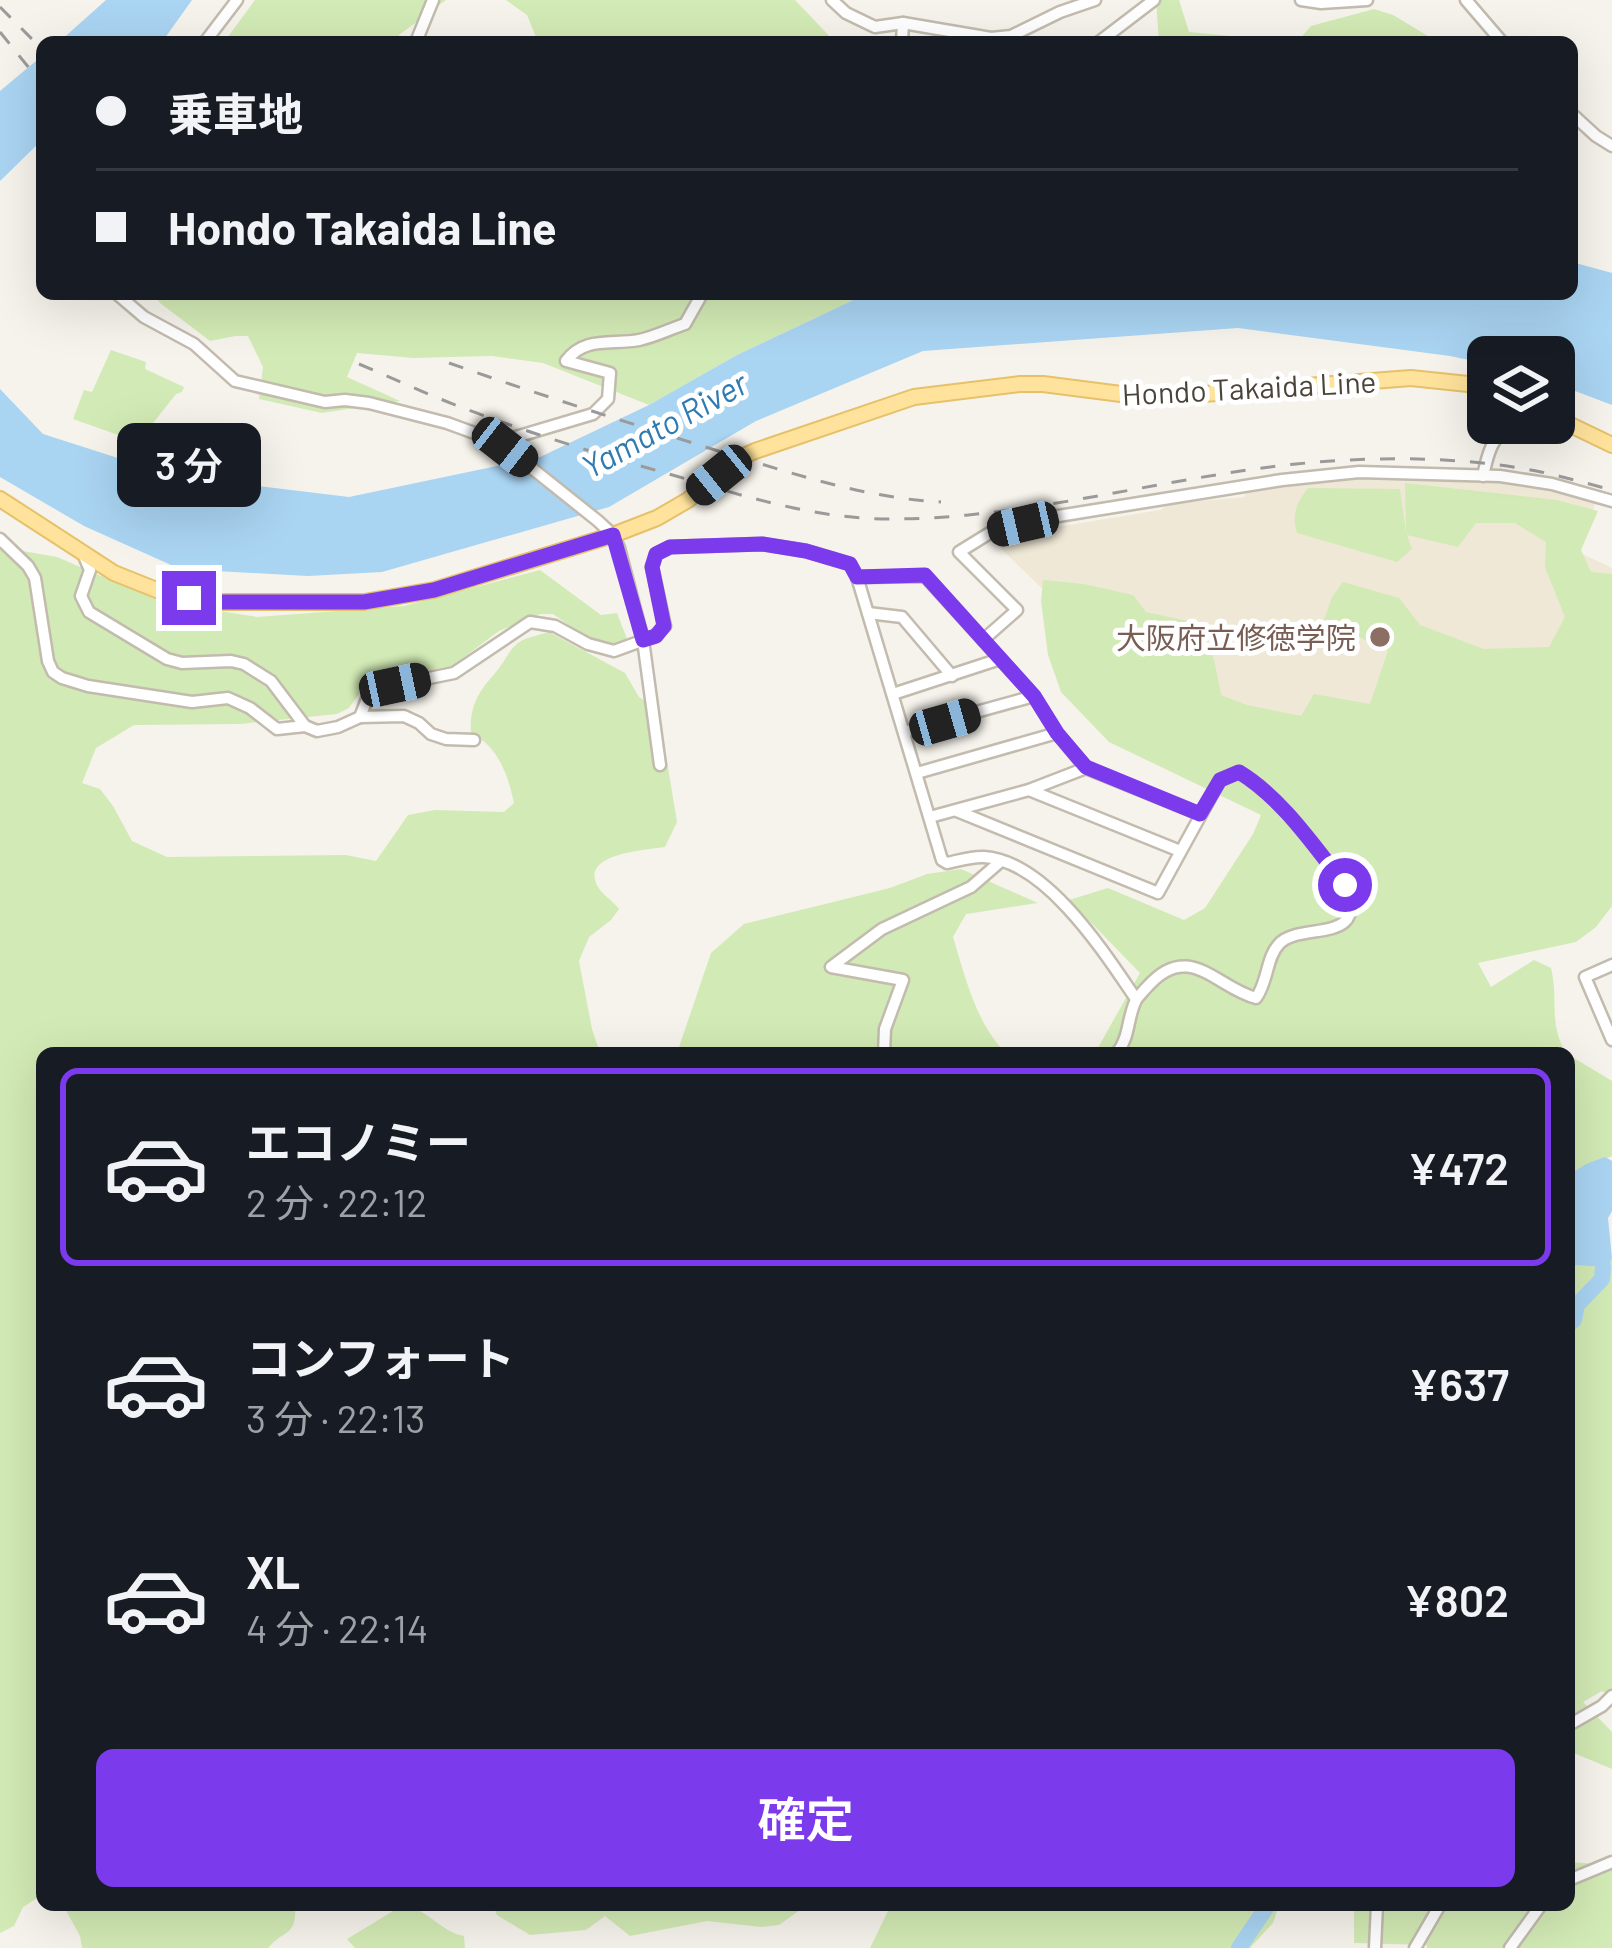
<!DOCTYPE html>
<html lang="ja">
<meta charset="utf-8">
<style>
:root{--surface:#171b24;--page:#242831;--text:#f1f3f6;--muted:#9ea1a6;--line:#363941;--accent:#7c3aed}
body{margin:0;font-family:Barlow,"Noto Sans JP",sans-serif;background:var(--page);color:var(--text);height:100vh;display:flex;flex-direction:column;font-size:45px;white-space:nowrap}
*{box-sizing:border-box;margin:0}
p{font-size:39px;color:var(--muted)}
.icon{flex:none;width:66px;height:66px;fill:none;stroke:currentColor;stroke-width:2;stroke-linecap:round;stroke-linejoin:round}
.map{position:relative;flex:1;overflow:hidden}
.side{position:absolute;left:36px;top:1047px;width:1539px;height:864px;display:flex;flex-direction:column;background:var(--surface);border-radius:18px;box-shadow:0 12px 48px #0002}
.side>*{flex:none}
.hud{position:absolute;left:36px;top:36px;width:1542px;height:264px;border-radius:18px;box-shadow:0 12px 48px #0002;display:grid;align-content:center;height:264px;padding:0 60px;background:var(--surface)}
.controls{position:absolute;left:1467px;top:336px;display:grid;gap:24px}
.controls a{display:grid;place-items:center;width:108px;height:108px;border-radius:18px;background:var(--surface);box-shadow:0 12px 48px #0002;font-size:60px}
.end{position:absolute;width:54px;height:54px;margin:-27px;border:15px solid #7c3aed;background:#fff;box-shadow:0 0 0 6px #fff}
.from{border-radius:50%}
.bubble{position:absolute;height:84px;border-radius:18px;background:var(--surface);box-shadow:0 12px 48px #0002;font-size:39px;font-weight:600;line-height:84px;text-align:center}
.car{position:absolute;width:36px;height:72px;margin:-36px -18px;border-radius:15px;box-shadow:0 0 9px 3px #0007;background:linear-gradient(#222 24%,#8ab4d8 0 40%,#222 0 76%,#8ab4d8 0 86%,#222 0)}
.hud b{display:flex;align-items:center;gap:42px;height:114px;font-size:45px}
.hud b+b{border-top:3px solid var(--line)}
.hud i{width:30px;height:30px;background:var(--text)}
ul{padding:21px 0 0;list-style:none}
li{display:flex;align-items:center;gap:36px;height:198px;margin:0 24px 18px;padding:0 36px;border:6px solid transparent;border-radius:18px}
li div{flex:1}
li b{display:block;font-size:45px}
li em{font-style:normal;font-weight:600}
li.current{border-color:var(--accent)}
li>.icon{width:108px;height:108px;stroke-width:1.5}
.primary-button{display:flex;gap:24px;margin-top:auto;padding:24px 60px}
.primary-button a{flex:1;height:138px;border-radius:18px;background:var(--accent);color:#fff;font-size:48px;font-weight:600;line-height:138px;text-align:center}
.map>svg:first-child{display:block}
.education{fill:#efe8d6}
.green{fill:#d2eab5}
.water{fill:#a9d4f2}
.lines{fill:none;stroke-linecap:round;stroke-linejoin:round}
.river{stroke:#a9d4f2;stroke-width:16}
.minor-casing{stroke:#c2bbae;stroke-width:15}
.major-casing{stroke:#e6c16a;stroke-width:18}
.minor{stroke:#fff;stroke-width:10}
.major{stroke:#ffe39c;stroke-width:14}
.rail{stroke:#9a9a9a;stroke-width:3;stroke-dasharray:15 15;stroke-linecap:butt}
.route{stroke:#7c3aed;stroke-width:15}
.education-dot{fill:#8d6e63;stroke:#fff;stroke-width:4.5}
.labels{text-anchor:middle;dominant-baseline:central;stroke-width:10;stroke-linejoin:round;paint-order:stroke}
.street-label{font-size:30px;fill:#4b4439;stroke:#fff}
.education-label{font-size:30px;fill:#785e54;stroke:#fff;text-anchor:end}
.water-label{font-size:33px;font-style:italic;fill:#2e7ab2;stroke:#fff}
</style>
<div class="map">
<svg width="1612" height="1948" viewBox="0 0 1612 1948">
<rect width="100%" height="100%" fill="#f6f3ec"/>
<path class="education" d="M1349,477L1490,482L1584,496L1596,502L1576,551L1612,568V669L1484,767L1220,705L1057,603L990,538L1160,510L1169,504L1244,497L1248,487Z"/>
<g class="green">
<path d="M255,0H446L399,35L396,42H224Z"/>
<path d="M506,0H795L835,42H538L527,15Z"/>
<path d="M1156,0H1179L1189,32L1295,42H1159Z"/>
<path d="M1374,9L1393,15L1438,42H1297L1311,26Z"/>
<path d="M153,294H866L737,355L649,405L543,363L492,356L413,358L357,353L347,377L400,401L322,413L259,399L263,367L248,336H235L210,341L160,303Z"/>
<path d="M111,350L146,362L145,369L184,387L182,392L176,394L138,442L73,419L84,390L92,392Z"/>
<path d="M1405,483L1557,500L1598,511L1581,550L1591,572L1612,574V906L1596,927L1576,942L1478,963L1491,987L1534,960L1551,968C1559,1002 1548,1023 1566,1053H1095L1140,973L1069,900L1108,888L1184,920L1205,908L1253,834L1261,815L1109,742L1061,692L1048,655L1041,601L1043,580L1084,584L1133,595L1146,612L1192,622L1214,659L1221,695L1247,705L1301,716L1314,694L1370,704L1388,651L1324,620L1332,597L1343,582L1399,598L1420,625L1484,649L1549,647L1565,617L1545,567L1546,542L1515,523H1476L1458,547L1407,535L1412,549L1397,562L1297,533C1291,515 1297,502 1308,488L1400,489L1406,533Z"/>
<path d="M0,547L57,557L162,602L257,617L404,606L540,570L601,615L617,613L627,639L616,645L587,638L553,614H540L499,631L452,666L369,680L349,708L337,714L240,724L134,725L96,748L82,783L100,789L113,806L132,841L167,857L346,855L376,861L408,815L435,810L504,812L514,803C508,775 498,746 471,733C469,706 479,691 496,672C505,662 509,648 521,641C528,637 540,635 549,632L625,673L639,697L651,705L660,719L677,822L665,847C648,850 578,853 598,887C602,894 613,901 619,909L611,920L589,937L579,961L592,1029L600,1053H42V1895L23,1907L14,1926L0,1933Z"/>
<path d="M961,869L1038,903L966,914L953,937C965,976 976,1024 1006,1053H677L711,953L744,924L890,888L927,874Z"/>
<path d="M1569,1055L1612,1081V1156L1569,1175Z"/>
<path d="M1612,1257V1697L1602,1691L1583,1702L1612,1732V1769L1569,1751V1260L1573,1264L1606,1268Z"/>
<path d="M1569,1862L1612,1865V1948H1427V1945L1354,1943V1905H1569Z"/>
<path d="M63,1905H295C297,1937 285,1928 268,1948H82L80,1936Z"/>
<path d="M403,1905C428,1909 441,1932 464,1936L465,1948H355L347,1939Z"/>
<path d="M493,1905H812L803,1908L779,1925L761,1927L707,1921L630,1936L605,1916L586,1930L530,1935L497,1915Z"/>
<path d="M886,1905H1279L1273,1923L1250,1948H870L889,1909Z"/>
</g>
<g class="water">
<path d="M106,0H192L162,42H59Z"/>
<path d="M42,56V140L0,181V91Z"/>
<path d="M1572,262L1612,273V405L1554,383V357H1488V364L1450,356L1238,328L923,351L756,421L609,507L382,572L308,576L180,569L84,526L0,477V389L43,434L174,476L349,497L540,457L649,405L737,355L866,294H1572Z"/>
<path d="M1605,1157L1612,1161V1211L1608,1218L1612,1258L1602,1279V1267L1575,1265L1569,1261V1175L1586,1164Z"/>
</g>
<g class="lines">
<g class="river">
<path d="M1569,1324L1574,1320L1577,1305L1602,1279L1603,1267"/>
<path d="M1239,1948L1268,1905"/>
</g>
<g class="minor-casing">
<g id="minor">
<path d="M832,0L846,13L875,27L903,23L991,38L1011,36L1060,12L1095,0"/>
<path d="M1301,0L1321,3L1367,0"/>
<path d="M1466,0L1502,42"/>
<path d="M205,42L237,0"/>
<path d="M416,42L433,0"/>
<path d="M902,42L903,23"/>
<path d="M1099,42L1154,0"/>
<path d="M1572,114L1596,136L1612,146"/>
<path d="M117,294L144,317L194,344L235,381L325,402L345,400L369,403L447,423L499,442L598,521L613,535L619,548L643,640L660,765"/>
<path d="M499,442L593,414L608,399L610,373L566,361C584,336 612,345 639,340C654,337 670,329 685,324L702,294"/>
<path d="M1483,476C1491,439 1497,425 1538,423"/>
<path d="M0,539L28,566L35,578L48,661L53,672L62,678L88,686L192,702L228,698L250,708L277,729L305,726"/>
<path d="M84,556L90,570L81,596L89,612L167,659L182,663L231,661L244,664L271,681L305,726L317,731L338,727L360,717L369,694L395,685L454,673L530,622L555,626L588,644L614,651L655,636L665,626L652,567L656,554L670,547L762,544L806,551L850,564L857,577L942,860L947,863C958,861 972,856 984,857C1046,861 1104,952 1136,999"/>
<path d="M857,577L925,576L1034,696L1057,733L1086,768L1200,814"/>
<path d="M868,613L902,617L952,676"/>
<path d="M983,640L1017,610L959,552L993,531L1052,517L1282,480L1359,472L1500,476L1552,484L1612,501"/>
<path d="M893,694L1000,659"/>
<path d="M360,717L404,716L419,723L431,734L446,739L474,740"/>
<path d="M904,732L1034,696"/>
<path d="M917,773L1057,733"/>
<path d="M1029,790L1180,851"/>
<path d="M957,811L1158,893L1220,780L1239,772C1282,798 1314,846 1345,885C1371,946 1300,921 1279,944C1266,958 1268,982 1256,998C1217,988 1189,940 1148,986C1146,988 1137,998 1136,1000C1127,1018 1130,1037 1117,1053"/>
<path d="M930,817L1029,790L1086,768"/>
<path d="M1612,965L1585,977L1612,1040"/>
<path d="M884,1053L885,1029L903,980L831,967L882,929L971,887L1001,861"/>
<path d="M1569,1725L1602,1706L1612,1696"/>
<path d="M1569,1880L1612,1862"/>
<path d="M1375,1948L1377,1905"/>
<path d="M1415,1948L1440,1905"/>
<path d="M1510,1948L1541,1905"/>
</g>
</g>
<g class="major-casing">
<g id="major">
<path d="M1554,417L1612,445"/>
<path d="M0,499L114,573L164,593L213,602H364L434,590L613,535L657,518L688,500L733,461L755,451L914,397L1020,384H1043L1152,398L1411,378L1468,384L1488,389"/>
</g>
</g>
<use href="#minor" class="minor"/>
<use href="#major" class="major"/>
<g class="rail">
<path d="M0,7L42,49"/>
<path d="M0,32L42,84"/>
<path d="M449,363C537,394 626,422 715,450C789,472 863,498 941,502"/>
<path d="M359,364C401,382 442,401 485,416C548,439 612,458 676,476C746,497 817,519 890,519C1027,519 1160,478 1296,464C1376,456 1463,456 1541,472C1565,477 1589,484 1612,490"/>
</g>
</g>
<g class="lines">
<path class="route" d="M189,598L213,602H364L434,590L613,535L643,640L656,636L664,626L652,567L656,554L670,547L762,544L806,551L850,564L857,577L925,575L1034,696L1057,733L1086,767L1200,814L1220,780L1239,772C1282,798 1314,846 1345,885"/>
</g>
<circle class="education-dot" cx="1380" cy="637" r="12"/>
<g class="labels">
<g class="street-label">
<text transform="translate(1249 387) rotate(-3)">Hondo Takaida Line</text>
</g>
<g class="education-label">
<text x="1356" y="637">大阪府立修徳学院</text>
</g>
<g class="water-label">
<text transform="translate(664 424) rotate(-29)">Yamato River</text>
</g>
</g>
</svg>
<div class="controls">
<a><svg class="icon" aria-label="layers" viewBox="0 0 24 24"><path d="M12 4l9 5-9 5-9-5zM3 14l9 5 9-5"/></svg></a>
</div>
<i class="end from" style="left:1345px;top:885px"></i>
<i class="end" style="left:189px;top:598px"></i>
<div class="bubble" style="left:117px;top:423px;width:144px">3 分</div>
<i class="car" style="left:505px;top:447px;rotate:128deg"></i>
<i class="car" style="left:719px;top:475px;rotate:231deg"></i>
<i class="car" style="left:1023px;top:524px;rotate:257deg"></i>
<i class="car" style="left:395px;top:685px;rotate:78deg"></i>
<i class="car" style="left:945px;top:722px;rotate:74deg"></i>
<div class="hud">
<b><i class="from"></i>乗車地</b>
<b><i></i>Hondo Takaida Line</b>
</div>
<section class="side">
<ul>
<li class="current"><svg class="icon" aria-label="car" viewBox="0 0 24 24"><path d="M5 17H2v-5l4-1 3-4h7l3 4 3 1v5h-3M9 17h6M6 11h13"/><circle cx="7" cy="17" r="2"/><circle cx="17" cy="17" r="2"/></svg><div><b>エコノミー</b><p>2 分 · 22:12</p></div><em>¥472</em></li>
<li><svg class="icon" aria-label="car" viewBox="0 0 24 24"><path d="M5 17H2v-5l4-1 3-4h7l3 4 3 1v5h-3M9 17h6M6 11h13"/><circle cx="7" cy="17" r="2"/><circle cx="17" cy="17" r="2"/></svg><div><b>コンフォート</b><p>3 分 · 22:13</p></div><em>¥637</em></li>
<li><svg class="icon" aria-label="car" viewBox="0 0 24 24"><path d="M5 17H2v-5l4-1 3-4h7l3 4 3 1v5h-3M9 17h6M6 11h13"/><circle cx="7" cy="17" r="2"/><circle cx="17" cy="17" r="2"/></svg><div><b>XL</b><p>4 分 · 22:14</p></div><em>¥802</em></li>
</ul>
<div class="primary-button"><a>確定</a></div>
</section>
</div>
